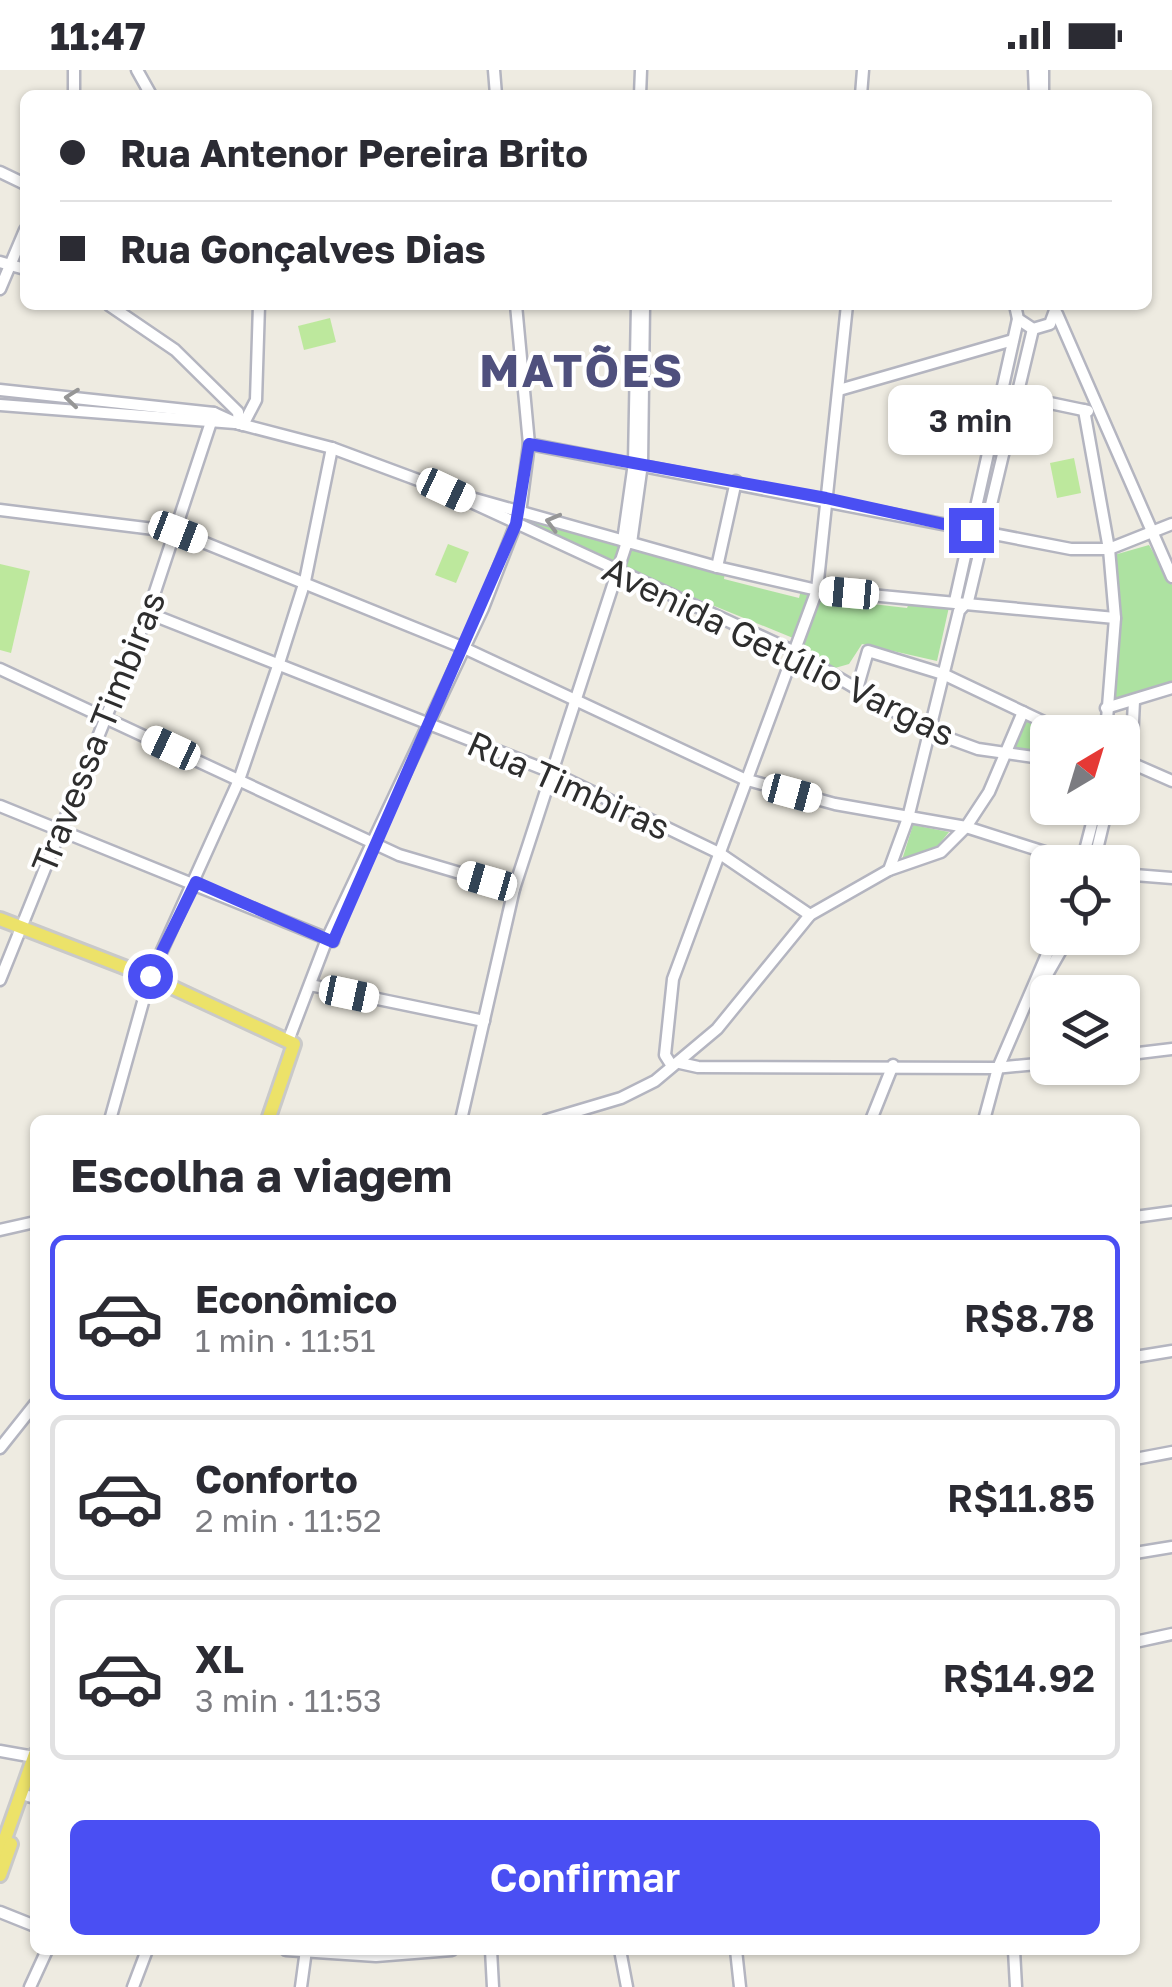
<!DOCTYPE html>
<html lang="pt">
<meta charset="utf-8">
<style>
:root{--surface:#fff;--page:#f2f2f3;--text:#2b2b33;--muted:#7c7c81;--line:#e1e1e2;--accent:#4a4ff3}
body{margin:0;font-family:"Golos Text",sans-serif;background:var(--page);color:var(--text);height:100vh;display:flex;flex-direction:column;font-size:38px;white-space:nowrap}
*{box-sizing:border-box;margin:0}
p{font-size:32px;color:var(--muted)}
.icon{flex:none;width:55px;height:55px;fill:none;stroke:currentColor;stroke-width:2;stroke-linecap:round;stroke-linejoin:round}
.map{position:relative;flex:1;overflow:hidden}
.side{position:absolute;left:30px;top:1045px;width:1110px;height:840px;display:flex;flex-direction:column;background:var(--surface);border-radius:15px;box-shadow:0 2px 8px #0004}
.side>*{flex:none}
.banner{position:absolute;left:20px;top:20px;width:1132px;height:220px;border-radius:15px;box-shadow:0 2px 8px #0004;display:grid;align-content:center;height:220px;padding:0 40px;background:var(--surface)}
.needle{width:65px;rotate:38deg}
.buttons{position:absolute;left:1030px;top:645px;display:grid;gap:20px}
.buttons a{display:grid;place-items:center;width:110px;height:110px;border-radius:15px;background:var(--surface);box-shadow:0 2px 8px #0004;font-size:50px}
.end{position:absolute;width:45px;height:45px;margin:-22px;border:12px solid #4a4ff3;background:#fff;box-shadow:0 0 0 5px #fff}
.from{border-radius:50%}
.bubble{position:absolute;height:70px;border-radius:15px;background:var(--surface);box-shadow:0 2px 8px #0004;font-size:32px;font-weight:600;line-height:70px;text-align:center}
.car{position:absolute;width:30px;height:60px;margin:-30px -15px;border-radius:12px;box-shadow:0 0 8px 2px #0007;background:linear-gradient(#fff 24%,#345 0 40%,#fff 0 76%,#345 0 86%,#fff 0)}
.banner b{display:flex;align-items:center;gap:35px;height:95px;font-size:38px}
.banner b+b{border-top:2px solid var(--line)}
.banner i{width:25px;height:25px;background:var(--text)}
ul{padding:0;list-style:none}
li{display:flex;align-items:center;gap:30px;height:165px;margin:0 20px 15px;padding:0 20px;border:5px solid var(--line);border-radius:15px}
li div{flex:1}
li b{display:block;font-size:38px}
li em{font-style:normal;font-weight:600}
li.current{border-color:var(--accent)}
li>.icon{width:90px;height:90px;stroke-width:1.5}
h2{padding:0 40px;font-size:45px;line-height:120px}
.cta{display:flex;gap:20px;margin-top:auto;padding:20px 40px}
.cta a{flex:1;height:115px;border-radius:15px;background:var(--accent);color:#fff;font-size:40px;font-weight:600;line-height:115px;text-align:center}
.status{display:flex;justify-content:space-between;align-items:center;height:70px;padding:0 50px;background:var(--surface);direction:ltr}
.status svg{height:28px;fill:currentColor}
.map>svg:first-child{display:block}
.green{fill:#ade2a1}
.pitch{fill:#bde89d}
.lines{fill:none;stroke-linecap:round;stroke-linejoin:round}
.minor-casing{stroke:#b4b5c0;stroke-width:15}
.major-casing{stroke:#c9c9c9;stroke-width:18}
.minor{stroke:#fff;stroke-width:10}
.major{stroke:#ece269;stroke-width:12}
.oneway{stroke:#969696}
.route{stroke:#4a4ff3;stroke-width:12}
.labels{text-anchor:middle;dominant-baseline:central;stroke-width:8;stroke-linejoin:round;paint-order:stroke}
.street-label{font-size:35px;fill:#2e2e2e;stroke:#fff}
.district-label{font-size:45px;font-weight:bold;letter-spacing:2.5px;fill:#4f507d;stroke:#fff}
</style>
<div class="status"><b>11:47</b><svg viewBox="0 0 49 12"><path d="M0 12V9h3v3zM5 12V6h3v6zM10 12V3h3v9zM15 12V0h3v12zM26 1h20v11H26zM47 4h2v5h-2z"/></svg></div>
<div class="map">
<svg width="1172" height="1917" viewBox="0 0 1172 1917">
<rect width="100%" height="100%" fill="#eeebe1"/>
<g class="green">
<path d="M526,449L624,474L616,495L524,455Z"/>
<path d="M1149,475L1172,515V614L1117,631L1112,624L1120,543L1114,485Z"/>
<path d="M632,478L725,502L724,509L799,528L801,520L810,524L793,568L624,499Z"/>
<path d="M830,522L829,529L907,538L910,531L949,537L937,591L862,574L849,594L835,598L801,579L820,523Z"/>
<path d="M1022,648L1057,662H1048L1047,686L1015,680Z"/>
<path d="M913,755L949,762L932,783L901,793Z"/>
</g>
<g class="pitch">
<path d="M330,248L336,272L304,280L298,256Z"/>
<path d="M1074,388L1081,423L1057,428L1050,393Z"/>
<path d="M448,474L469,482L456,513L435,505Z"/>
<path d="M0,494L30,501L11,583L0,580Z"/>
</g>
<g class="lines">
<g class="minor-casing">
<g id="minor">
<path d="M74,0V25"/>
<path d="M137,0L151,25"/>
<path d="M494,0L496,25"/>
<path d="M1034,0L1035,25"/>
<path d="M1043,0V25"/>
<path d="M640,25L641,0"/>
<path d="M861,25L863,0"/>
<path d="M0,102L25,114"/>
<path d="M0,192L25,199"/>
<path d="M0,219L25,160"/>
<path d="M109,235L175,280L238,342L239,354"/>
<path d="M1015,235L1018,249L1033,259L1050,254L1057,235"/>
<path d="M1057,244L1172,507"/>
<path d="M0,320L214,343L236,353L332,378L445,420L795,582L926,660L978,679L1048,689"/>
<path d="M839,320L1013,270"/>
<path d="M1012,325L1088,341"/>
<path d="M0,335L235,353"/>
<path d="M1084,340L1109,479L1115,548L1106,662"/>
<path d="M243,355L256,330L259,235"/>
<path d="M529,374L1071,479H1109L1172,454"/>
<path d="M475,429L717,497L817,520L1115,548"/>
<path d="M0,440L178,462L464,578L744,709L835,734L966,757L1076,792"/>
<path d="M623,471L634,393L637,235"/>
<path d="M631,473L642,394L644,235"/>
<path d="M717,497L736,411"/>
<path d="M955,531L1018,249"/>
<path d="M148,543L551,702L719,783L810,845"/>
<path d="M0,599L399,785L514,819"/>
<path d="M857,619L868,581L943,604L1065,662"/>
<path d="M1106,638L1172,618"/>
<path d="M1122,689L1172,711"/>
<path d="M1131,691L1134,631"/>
<path d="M0,736L333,871"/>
<path d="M1082,792L1096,738"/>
<path d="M1094,792L1107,738"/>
<path d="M889,800L908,748L959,541L968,531L1033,259"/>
<path d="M1122,804L1172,808"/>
<path d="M0,910L148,543L214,343"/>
<path d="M310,915L484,951"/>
<path d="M1037,922L1068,868"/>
<path d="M288,971L327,869L483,538L520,443L529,374L516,235"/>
<path d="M1122,985L1172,979"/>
<path d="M680,993L698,997L995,998L1048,993"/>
<path d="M672,996L665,985L673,909L817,520L847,235"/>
<path d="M110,1050L150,907L239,710L279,593L305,511L332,378"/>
<path d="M461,1050L514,819L627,472"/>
<path d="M547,1050L621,1028L655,1011L717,959L810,845L889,800L941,782L966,757L989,722L1023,642"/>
<path d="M871,1050L893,995"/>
<path d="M984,1050L998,998L1054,868"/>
<path d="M1135,1147L1172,1142"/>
<path d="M0,1160L35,1152"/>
<path d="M1135,1287L1172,1281"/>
<path d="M0,1378L35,1334"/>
<path d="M1135,1389L1172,1382"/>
<path d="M1135,1483L1172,1477"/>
<path d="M1135,1572L1172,1564"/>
<path d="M0,1681L34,1687"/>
<path d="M28,1726L35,1728"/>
<path d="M0,1842L35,1856"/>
<path d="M286,1880L376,1886L452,1880"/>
<path d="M491,1880L493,1917"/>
<path d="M620,1880L627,1917"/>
<path d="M736,1880L740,1917"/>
<path d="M1014,1880L1016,1917"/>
<path d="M30,1917L47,1880"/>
<path d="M133,1917L147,1880"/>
<path d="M301,1917L306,1880"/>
</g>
</g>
<g class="major-casing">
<g id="major">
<path d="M0,849L150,907L294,974L268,1050"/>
<path d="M0,1783L35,1684"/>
<path d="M0,1805L11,1774"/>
</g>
</g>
<use href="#minor" class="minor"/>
<use href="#major" class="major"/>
</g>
<defs><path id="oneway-chevron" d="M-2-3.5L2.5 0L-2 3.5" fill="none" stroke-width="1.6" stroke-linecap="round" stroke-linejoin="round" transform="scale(2.5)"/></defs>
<g class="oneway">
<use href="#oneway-chevron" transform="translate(72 328) rotate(-174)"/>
<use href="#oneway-chevron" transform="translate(553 452) rotate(-165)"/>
</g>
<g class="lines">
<path class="route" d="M150,906L196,812L333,872L516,454L529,374L826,428L971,460"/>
</g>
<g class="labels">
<g class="street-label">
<text transform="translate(779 581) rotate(26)">Avenida Getúlio Vargas</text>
<text transform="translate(98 662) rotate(-68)">Travessa Timbiras</text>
<text transform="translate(569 715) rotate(24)">Rua Timbiras</text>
</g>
<g class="district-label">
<text x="582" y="300">MATÕES</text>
</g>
</g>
</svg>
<div class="buttons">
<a><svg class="needle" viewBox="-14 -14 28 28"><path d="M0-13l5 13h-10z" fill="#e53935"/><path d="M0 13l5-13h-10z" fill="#7c7c81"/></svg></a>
<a><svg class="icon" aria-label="locate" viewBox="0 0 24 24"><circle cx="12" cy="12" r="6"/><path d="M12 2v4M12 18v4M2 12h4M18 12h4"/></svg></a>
<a><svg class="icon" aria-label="layers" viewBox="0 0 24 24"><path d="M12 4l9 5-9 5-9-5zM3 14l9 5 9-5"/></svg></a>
</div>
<i class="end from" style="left:150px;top:906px"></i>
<i class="end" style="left:971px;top:460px"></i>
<div class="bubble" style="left:888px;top:315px;width:165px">3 min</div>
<i class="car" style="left:446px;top:420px;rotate:115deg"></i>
<i class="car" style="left:178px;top:462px;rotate:111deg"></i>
<i class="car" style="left:849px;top:523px;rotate:275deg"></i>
<i class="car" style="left:171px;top:678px;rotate:295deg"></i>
<i class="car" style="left:792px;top:723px;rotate:105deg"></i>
<i class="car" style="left:487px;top:811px;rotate:286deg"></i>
<i class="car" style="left:349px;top:924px;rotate:102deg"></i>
<div class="banner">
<b><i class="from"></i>Rua Antenor Pereira Brito</b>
<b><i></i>Rua Gonçalves Dias</b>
</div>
<section class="side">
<h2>Escolha a viagem</h2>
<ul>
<li class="current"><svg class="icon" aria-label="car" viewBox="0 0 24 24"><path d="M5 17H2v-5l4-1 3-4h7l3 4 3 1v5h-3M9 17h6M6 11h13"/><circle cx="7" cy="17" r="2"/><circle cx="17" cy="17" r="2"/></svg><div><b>Econômico</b><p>1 min · 11:51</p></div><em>R$8.78</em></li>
<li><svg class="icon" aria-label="car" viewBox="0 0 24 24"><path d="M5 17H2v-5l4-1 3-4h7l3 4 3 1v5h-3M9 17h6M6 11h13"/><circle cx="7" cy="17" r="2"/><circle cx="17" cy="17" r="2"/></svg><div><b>Conforto</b><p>2 min · 11:52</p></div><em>R$11.85</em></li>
<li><svg class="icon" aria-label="car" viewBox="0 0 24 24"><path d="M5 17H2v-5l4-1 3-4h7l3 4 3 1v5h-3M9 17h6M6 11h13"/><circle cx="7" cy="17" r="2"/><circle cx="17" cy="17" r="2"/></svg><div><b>XL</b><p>3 min · 11:53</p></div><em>R$14.92</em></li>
</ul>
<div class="cta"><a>Confirmar</a></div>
</section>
</div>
